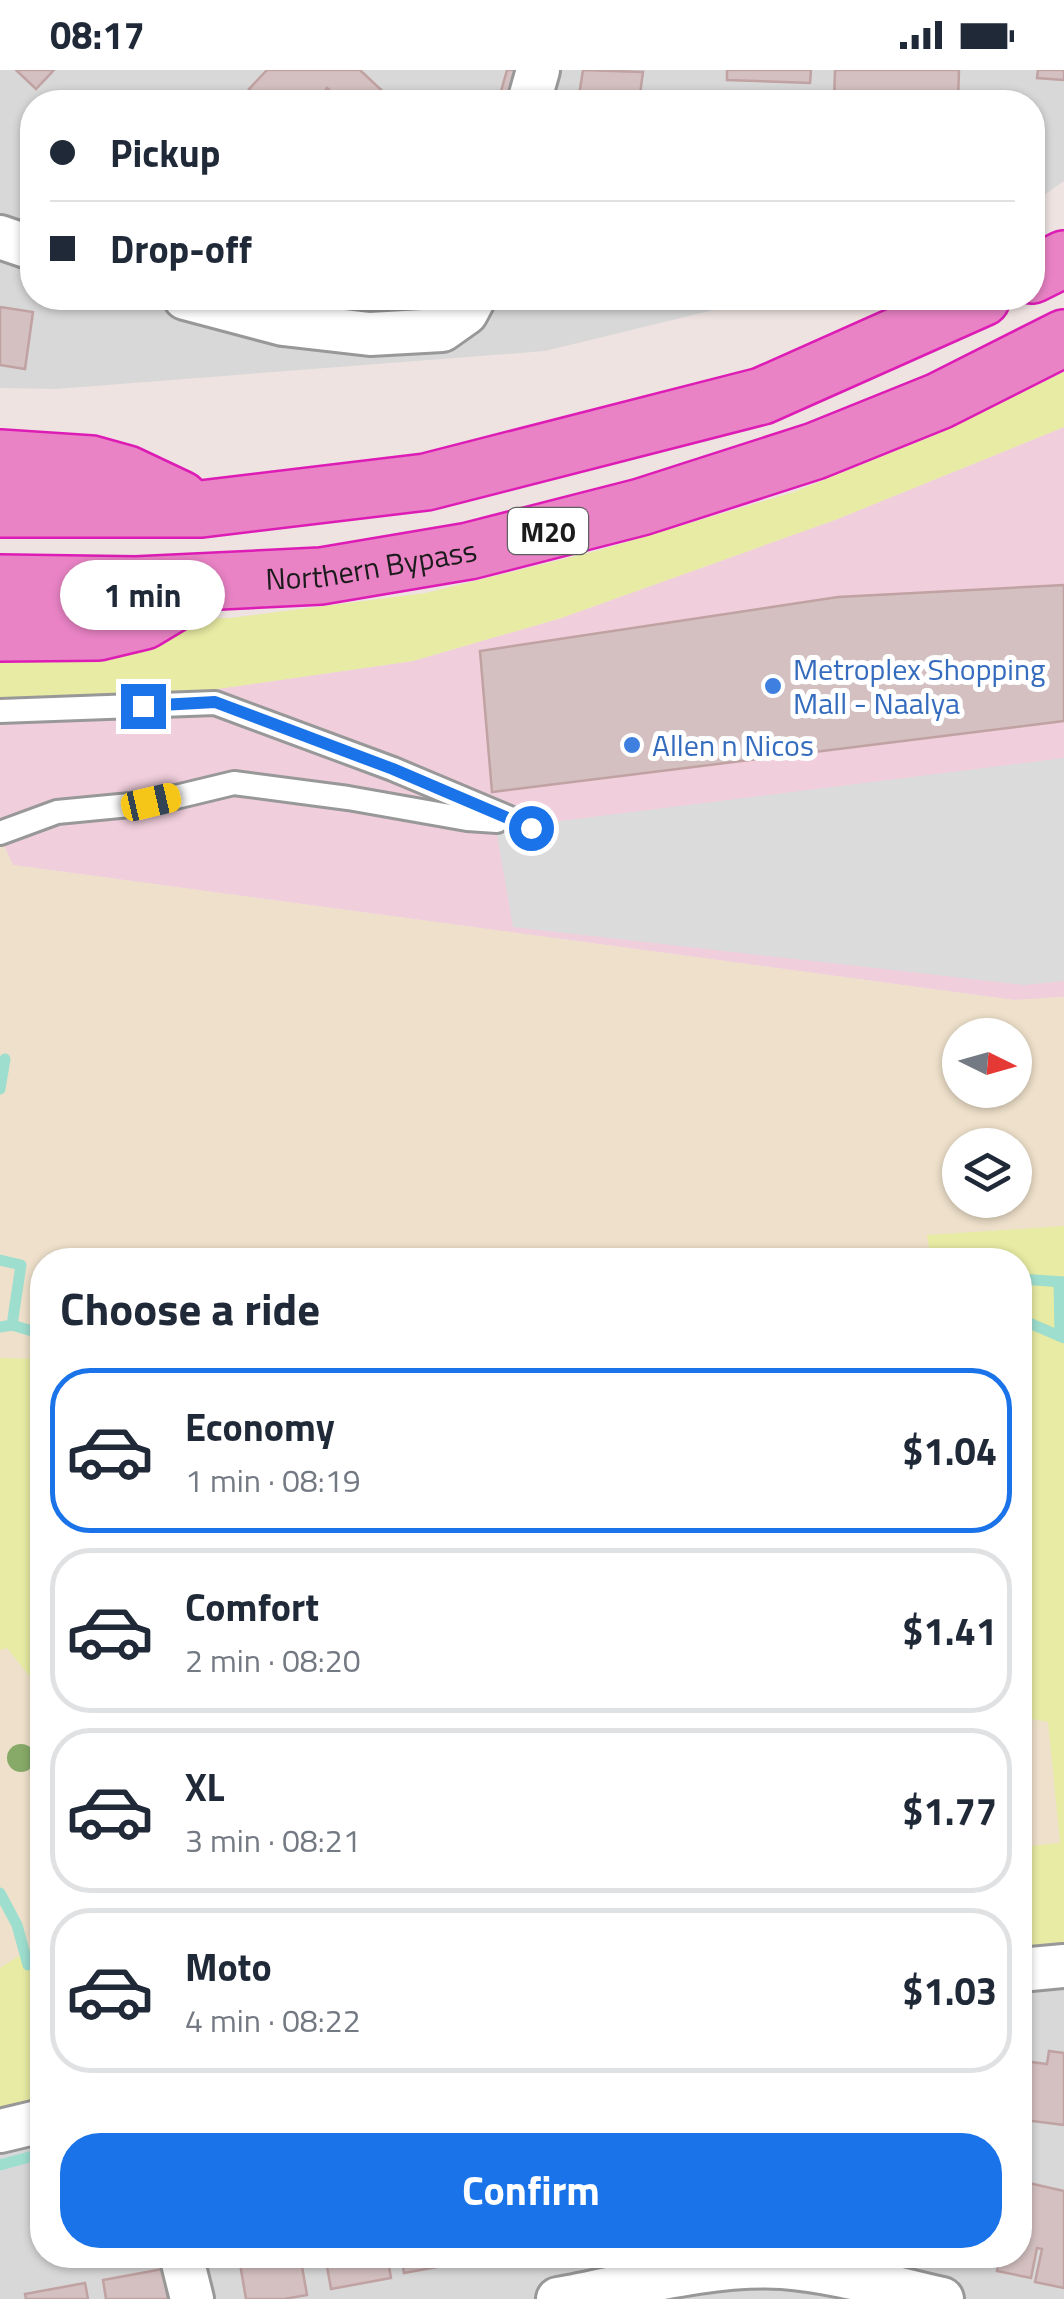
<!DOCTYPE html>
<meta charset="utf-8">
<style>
:root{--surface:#fff;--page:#f2f2f3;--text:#1f2937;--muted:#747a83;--line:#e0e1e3;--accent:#1a73e8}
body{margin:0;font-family:"Titillium Web",sans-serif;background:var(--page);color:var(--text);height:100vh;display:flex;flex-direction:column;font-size:38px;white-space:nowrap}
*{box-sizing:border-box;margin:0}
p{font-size:32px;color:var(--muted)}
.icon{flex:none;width:55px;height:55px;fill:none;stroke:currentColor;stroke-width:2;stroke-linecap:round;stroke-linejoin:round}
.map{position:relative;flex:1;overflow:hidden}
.panel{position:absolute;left:30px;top:1178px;width:1002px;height:1020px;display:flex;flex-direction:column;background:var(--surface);border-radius:40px;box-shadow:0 2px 8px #0004}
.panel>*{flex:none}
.hud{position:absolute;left:20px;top:20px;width:1025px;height:220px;border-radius:40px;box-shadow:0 2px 8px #0004;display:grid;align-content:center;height:220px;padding:0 30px;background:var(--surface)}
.needle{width:65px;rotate:95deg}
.fabs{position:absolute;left:942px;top:948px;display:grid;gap:20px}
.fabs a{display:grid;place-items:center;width:90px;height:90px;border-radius:50%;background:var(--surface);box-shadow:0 2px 8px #0004;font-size:50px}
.end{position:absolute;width:45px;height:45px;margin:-22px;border:12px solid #1a73e8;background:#fff;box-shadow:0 0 0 5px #fff}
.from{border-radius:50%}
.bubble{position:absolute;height:70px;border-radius:35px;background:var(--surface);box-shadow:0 2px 8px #0004;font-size:32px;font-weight:700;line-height:70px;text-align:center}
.car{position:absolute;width:30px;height:60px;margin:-30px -15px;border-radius:12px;box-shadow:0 0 8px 2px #0007;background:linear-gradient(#f5c518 24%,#345 0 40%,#f5c518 0 76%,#345 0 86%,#f5c518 0)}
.hud b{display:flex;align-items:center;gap:35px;height:95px;font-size:38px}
.hud b+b{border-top:2px solid var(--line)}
.hud i{width:25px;height:25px;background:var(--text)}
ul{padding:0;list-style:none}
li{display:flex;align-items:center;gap:30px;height:165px;margin:0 20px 15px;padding:0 10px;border:5px solid var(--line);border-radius:40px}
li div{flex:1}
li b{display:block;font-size:38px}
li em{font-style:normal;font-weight:700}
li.on{border-color:var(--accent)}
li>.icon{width:90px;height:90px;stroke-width:1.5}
h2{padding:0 30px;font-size:45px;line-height:120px}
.primary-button{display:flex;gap:20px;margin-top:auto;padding:20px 30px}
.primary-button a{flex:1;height:115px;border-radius:40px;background:var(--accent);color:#fff;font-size:40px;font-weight:700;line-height:115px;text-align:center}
.status{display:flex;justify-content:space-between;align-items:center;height:70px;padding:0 50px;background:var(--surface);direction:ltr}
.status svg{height:28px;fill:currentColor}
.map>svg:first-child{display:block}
.residential{fill:#d9d8d9}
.commercial{fill:#f0cedc}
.farmland{fill:#eee0ca;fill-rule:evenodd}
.grass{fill:#e7eba3}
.parking{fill:#dbdbdb}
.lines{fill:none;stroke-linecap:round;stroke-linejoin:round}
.stream{stroke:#9edecf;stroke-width:11}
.building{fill:#d4c0c1;stroke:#c0a2a2;stroke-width:2.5}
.service-casing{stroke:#989898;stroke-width:28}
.minor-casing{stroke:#989898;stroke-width:48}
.motorway-casing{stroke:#dd1cb6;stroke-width:60}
.service{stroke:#fff;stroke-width:22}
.minor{stroke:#fff;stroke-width:42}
.motorway{stroke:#e983c5;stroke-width:55}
.tree{fill:#87aa68}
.route{stroke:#1a73e8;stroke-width:12}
.shop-dot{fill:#3f7fe0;stroke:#fff;stroke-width:4}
.labels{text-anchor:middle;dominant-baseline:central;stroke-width:10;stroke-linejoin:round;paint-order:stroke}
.shield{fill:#fff;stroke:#5f5f5f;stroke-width:2.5}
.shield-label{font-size:28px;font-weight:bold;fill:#1b1b1b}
.street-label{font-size:30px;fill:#1b1b1b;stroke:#fff}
.shop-label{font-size:30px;fill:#366cbe;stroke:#fff;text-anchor:start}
</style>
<div class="status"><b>08:17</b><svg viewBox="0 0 49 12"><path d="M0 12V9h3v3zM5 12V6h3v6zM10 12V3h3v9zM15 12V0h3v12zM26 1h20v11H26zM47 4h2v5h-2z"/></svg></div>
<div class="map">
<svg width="1064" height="2229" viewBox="0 0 1064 2229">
<rect width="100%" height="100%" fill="#eee3e0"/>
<g class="residential">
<path d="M0,0H1064V111L1033,133L1032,32H32V228H763L545,281L56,319L0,318Z"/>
<path d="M1064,1873V2229H0V2046L42,2037V2185H1020V1876Z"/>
</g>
<path class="commercial" d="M1064,357V927L1014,930L13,795L0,767V637L210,620L413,591L561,548L835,450Z"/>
<g class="farmland">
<path d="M0,767L13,795L1014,930L1064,927V1156L928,1165L931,1190H42V1289L0,1288ZM960,965H1015V1020H960ZM960,1075H1015V1130H960Z"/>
<path d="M7,1578L42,1622V1871L0,1898V1580Z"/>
<path d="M1020,1647L1048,1652L1060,1774L1020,1777Z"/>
</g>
<g class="grass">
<path d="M1064,302V357L835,450L561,548L413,591L210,620L0,637V552L230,548L426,523L600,480L794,422L940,363Z"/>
<path d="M1064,1156V1882L1020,1885V1777L1060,1773L1048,1652L1020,1647V1190H931L927,1165Z"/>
<path d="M0,1288L42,1289V1622L7,1578L0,1580Z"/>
<path d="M42,1871V2034L0,2037V1898Z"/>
</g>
<path class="parking" d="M1064,688V911L1024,915L513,857L496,759Z"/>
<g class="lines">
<g class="stream">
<path d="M0,1019L5,989"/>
<path d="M0,1190L21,1195L12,1255"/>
<path d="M1020,1209L1064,1212"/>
<path d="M1059,1212L1060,1266"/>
<path d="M1020,1249L1064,1268"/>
<path d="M0,1257L12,1255L42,1264"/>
<path d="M1020,1460H1022"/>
<path d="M0,1823L17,1855L28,1895"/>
<path d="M0,2095L33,2086"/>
</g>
</g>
<g class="building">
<path d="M16,0H54L36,19Z"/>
<path d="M267,0H360L394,32H343L327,18L325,21L337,32H263L249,19Z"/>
<path d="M507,0H519L523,32H498Z"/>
<path d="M583,0L643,2L639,32H578Z"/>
<path d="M727,0H811L810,13L727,10Z"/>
<path d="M835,0H959L958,32H834Z"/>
<path d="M1038,0H1064V10L1037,8Z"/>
<path d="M0,237L33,242L25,299L0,295Z"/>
<path d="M1064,515V651L492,722L480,581L838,527Z"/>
<path d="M1049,1981L1064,1983V2055L1024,2050L1031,1992L1047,1994Z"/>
<path d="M1020,2111L1064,2121V2218L1035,2212L1042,2179L1037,2178L1031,2208L997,2201L1000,2185H1020Z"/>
<path d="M257,2185H300L307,2225L284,2229H246L239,2188Z"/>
<path d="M325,2185H387L391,2208L331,2219Z"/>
<path d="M401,2185H463L464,2192L404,2203Z"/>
<path d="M163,2199L168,2229H106L103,2210Z"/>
<path d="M85,2213L88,2229H26L25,2224Z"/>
</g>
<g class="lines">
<g class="service-casing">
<g id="service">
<path d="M0,641L215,633L393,699L531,757"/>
<path d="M0,763L57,742L151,733L234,713L348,728L467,749L497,751"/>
</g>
</g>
<g class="minor-casing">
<g id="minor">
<path d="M529,32L538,0"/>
<path d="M0,167L32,178"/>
<path d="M185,228L283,254L370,264L442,260L466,243L474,228"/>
<path d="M1020,1900L1064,1896"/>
<path d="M0,2061L42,2051"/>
<path d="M181,2185L192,2229"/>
<path d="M558,2229C630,2216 708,2193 782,2197C835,2201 889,2217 942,2229"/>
</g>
</g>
<g class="motorway-casing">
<g id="motorway">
<path d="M1032,205L1064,189"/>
<path d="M0,388L91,394L127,404L180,429"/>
<path d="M0,439H201L426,412L762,326L982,228"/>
<path id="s1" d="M0,513L136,515L321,506L469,481L641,437L815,381L939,331L1064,268"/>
<path d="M0,563L98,562L144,551L199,518"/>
</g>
</g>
<use href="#service" class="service"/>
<use href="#minor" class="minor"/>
<use href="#motorway" class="motorway"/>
</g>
<circle class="tree" cx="21" cy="1688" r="14"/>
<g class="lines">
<path class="route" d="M143,636L215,632L393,699L531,758"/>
</g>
<g class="shop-dot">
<circle cx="773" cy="616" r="10"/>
<circle cx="632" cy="675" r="10"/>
</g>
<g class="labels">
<rect class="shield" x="508" y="438" width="80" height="46" rx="8"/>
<g class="shield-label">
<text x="548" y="461">M20</text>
</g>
<g class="street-label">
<text stroke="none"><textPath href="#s1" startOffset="372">Northern Bypass</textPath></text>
</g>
<g class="shop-label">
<text x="793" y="599">Metroplex Shopping<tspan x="793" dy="34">Mall - Naalya</tspan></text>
<text x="652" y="675">Allen n Nicos</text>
</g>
</g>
</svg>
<div class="fabs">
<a><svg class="needle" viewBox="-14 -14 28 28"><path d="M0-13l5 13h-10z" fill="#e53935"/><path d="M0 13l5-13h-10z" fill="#747a83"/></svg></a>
<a><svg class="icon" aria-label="layers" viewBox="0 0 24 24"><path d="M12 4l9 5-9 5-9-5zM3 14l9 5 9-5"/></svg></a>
</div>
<i class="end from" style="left:531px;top:758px"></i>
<i class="end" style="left:143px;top:636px"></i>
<div class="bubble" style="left:60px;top:490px;width:165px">1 min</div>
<i class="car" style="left:151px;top:732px;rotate:77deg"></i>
<div class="hud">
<b><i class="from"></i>Pickup</b>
<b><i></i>Drop-off</b>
</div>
<section class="panel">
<h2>Choose a ride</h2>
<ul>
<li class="on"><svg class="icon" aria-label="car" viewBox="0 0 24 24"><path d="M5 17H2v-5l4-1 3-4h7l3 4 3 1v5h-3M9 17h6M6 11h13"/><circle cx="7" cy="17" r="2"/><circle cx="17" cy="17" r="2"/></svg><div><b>Economy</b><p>1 min · 08:19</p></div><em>$1.04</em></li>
<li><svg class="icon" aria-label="car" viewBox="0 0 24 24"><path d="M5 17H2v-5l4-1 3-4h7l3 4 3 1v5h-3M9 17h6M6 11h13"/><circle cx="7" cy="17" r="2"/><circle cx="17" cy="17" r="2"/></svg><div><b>Comfort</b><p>2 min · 08:20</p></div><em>$1.41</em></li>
<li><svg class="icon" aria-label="car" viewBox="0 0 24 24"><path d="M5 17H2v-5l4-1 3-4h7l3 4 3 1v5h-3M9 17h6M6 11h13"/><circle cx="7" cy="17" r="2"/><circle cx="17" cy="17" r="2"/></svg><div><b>XL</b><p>3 min · 08:21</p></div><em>$1.77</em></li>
<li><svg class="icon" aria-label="car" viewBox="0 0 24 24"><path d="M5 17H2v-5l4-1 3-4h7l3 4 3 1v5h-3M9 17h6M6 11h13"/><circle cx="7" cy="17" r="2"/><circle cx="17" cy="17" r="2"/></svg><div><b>Moto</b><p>4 min · 08:22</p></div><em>$1.03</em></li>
</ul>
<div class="primary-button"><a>Confirm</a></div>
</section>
</div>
